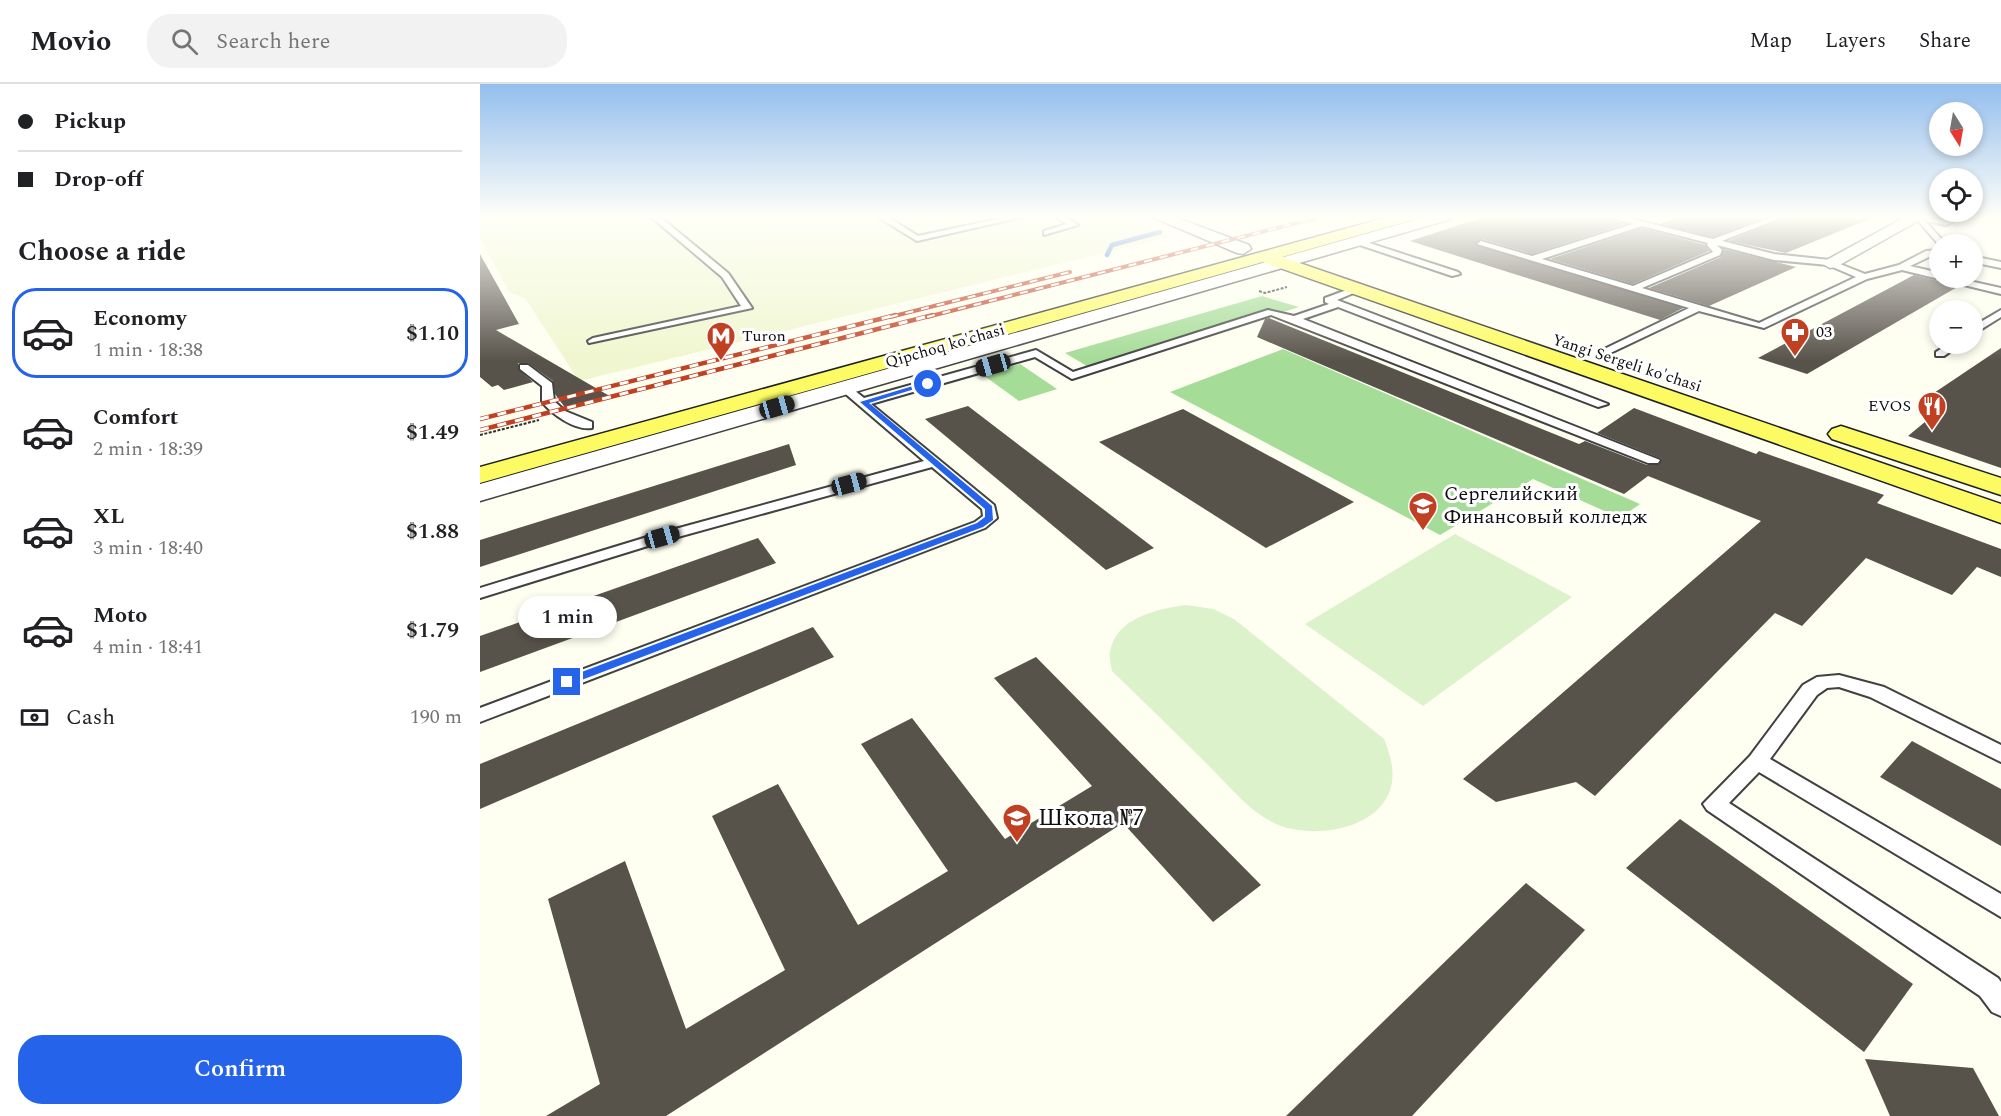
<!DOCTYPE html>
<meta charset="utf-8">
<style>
:root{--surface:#fff;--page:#f2f2f2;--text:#202124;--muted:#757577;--line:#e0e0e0;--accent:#2563eb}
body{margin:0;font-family:Spectral,serif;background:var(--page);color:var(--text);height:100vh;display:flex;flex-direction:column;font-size:22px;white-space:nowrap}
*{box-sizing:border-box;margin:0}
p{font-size:20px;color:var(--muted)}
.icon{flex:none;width:33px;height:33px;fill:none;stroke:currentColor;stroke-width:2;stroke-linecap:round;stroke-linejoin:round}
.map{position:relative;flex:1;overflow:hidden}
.drawer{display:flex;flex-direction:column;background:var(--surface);width:480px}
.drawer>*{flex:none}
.guide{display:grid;align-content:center;height:132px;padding:0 18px;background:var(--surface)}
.needle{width:39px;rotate:169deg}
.fabs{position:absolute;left:1449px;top:18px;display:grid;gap:12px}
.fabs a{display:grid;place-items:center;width:54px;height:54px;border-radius:50%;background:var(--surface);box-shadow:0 3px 9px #0003;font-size:30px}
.end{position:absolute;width:27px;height:27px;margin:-14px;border:8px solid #2563eb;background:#fff;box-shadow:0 0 0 3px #fff}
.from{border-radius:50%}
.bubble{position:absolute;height:42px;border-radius:21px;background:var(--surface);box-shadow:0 3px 9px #0003;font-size:20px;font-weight:600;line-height:42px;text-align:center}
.car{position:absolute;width:18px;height:36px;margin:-18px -9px;border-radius:8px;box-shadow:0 0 4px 2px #0007;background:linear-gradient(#222 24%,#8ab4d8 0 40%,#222 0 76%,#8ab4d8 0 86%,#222 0)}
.guide b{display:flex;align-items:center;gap:21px;height:57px;font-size:22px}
.guide b+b{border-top:2px solid var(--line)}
.guide i{width:15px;height:15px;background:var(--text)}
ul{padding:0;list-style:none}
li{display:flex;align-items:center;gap:18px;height:90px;margin:0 12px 9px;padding:0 6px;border:3px solid transparent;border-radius:24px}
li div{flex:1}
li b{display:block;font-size:22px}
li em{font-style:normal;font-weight:600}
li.current{border-color:var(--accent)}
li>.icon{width:54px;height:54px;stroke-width:1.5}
h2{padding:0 18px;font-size:27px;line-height:72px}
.pay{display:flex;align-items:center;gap:15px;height:66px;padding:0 18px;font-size:22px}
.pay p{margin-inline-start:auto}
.action{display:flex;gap:12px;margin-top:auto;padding:12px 18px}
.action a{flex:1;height:69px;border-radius:24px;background:var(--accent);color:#fff;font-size:24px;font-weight:600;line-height:69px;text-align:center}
header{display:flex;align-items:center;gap:36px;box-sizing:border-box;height:84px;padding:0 30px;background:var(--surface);border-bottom:2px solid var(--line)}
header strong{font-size:28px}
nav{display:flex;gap:33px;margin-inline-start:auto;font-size:21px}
.search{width:420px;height:54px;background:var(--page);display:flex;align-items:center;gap:15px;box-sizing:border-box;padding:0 21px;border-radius:24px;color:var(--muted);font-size:22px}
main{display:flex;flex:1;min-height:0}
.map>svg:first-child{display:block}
.farmland{fill:#f0f6cf}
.forest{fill:#a5dc97}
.pitch{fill:#dbf2ca}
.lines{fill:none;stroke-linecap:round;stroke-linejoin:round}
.stream{stroke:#3870d1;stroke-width:4.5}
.building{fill:#57524a}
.service-casing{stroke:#414141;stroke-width:4}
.minor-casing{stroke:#414141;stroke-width:3}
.tertiary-casing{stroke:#414141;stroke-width:3}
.primary-casing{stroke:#1f1f1f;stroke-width:3}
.path{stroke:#303030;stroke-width:2;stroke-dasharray:3 1.5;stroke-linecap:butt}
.service{fill:#fff;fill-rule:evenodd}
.minor{fill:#fff;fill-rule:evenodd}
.tertiary{fill:#fff;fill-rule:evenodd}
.primary{fill:#fcfb63;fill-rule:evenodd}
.rail-far1-casing{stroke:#c24022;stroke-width:4}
.rail-casing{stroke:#c24022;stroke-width:4.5}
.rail-far1{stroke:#fff;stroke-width:2;stroke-dasharray:8;stroke-linecap:butt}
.rail{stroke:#fff;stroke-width:3;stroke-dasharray:9;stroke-linecap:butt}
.route{fill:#2563eb}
.labels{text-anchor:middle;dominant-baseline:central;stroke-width:6;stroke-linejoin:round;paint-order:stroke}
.far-poi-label{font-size:16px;fill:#0e0e0e;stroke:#fff;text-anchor:start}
.far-street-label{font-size:16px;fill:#0e0e0e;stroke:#fff}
.poi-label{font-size:20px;fill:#0e0e0e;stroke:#fff;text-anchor:start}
.near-poi-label{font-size:24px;fill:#0e0e0e;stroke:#fff;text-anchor:start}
</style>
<header>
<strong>Movio</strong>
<div class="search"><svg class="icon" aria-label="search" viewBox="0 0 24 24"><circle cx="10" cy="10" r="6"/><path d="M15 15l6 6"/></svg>Search here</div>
<nav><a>Map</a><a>Layers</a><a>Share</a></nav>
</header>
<main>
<section class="drawer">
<div class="guide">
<b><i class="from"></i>Pickup</b>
<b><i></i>Drop-off</b>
</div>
<h2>Choose a ride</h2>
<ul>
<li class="current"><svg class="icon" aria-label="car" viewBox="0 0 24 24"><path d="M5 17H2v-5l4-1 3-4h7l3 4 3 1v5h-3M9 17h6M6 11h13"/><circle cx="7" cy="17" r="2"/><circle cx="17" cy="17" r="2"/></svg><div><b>Economy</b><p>1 min · 18:38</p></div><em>$1.10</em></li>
<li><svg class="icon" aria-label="car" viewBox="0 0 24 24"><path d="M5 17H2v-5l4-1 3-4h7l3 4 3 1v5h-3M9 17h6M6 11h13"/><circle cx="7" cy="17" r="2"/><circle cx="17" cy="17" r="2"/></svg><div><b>Comfort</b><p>2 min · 18:39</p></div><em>$1.49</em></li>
<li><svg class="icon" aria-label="car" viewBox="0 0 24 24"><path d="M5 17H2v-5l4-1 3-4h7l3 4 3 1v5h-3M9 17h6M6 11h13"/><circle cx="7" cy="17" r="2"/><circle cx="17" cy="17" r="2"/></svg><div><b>XL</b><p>3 min · 18:40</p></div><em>$1.88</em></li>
<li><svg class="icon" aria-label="car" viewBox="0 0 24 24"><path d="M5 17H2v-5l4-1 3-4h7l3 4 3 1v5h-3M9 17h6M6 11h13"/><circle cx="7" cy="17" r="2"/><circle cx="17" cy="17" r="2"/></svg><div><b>Moto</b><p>4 min · 18:41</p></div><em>$1.79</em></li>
</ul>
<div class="pay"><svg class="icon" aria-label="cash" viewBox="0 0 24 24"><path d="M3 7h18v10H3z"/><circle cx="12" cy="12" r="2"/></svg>Cash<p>190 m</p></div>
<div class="action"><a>Confirm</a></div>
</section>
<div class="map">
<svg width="1521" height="1032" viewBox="0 0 1521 1032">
<rect width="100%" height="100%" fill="#fefff0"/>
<path class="farmland" d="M0,132H637L690,153L99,297L45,214L29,208L0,153Z"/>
<g class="forest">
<path d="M782,212L819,223L617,288L585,269Z"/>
<path d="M803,265L1160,420L1140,434L1053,395L960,451L690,308Z"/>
<path d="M540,280L577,305L539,317L503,291Z"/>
</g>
<g class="pitch">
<path d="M975,450L1092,513L943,622L825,540Z"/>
<path d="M706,521L733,525L754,535L904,655C914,679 919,705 897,726C874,748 829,752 801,742C772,731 751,704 730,683C698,651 665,619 632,587C631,581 629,573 630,568C636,533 678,525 706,521Z"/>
</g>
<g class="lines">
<path class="stream" d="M627,171L632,161L680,148"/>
</g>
<g class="building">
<path d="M1007,132H1116L1145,140L1052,170L1002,155L995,160L1203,224L1180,236L930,157Z"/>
<path d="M1203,132H1288L1233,153L1180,140Z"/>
<path d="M1308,132H1394V133L1306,169L1249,157Z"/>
<path d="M1162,144L1225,161L1229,167L1153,200L1070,175Z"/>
<path d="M1244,165L1316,183L1229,222L1169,204L1241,173Z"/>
<path d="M0,170L39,240L16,246L133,314L86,325L75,310L73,297L48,279H38V285L53,298L24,306L18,301L12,303L0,293Z"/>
<path d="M1434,191L1479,202L1327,290L1278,274Z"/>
<path d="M789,234L1099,360L1105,357L1167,381H1178L1182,375L1117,349L1154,324L1276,370L1279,367L1404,411L1397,419L1521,465V493L1497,483L1472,511L1386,474L1322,542L1295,529L1115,712L1096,698L1016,718L983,695L1281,437L1168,392L1144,410L777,253L785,235Z"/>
<path d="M1521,264V384L1428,352L1463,323L1442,317Z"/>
<path d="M488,322L674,464L626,486L445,335Z"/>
<path d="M703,325L874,418L786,464L619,358Z"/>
<path d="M309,360L316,381L0,483V456Z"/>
<path d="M278,454L296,479L0,588V552Z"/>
<path d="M333,543L354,573L0,725V680Z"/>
<path d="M556,573L781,801L733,838L643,739L186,1032H66L120,1000L68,815L145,777L206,945L305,886L232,732L298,700L378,841L468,787L381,660L432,634L525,755L612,702L514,594Z"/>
<path d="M1432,657L1521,705V762L1400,693Z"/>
<path d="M1200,735L1433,900L1384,968L1146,784Z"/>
<path d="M1046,799L1105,846L932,1032H806Z"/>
<path d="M1385,975L1493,984L1519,1032H1410Z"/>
</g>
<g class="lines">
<g class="service-casing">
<g id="service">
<path d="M170,132H179L248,189L272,224L109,259L108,257L113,254L261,222L242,193Z"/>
<path d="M396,132H406L438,152L532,132H547L437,157Z"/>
<path d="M574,132H584L598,141L564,151V147L587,140Z"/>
<path d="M1126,132H1140L1233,155L1295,132H1306L1242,157L1294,170L1350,176L1385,190L1419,181L1446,167L1460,166V172H1451L1430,182L1460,189V194H1476L1521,204V210L1422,186L1387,195L1284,244L1219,227L1122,273L1117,270L1118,268L1209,224L997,160L1001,157L1052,172L1153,140ZM1162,142L1228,159L1227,161L1233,168L1153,202L1062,175ZM1237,161L1294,176L1348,181L1376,193L1279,239L1162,204L1240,171L1242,166Z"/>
<path d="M1434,132L1465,136L1475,132H1486L1466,141L1445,137L1466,160L1460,162Z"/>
<path d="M877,155L978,188L980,190L972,192L874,159Z"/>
<path d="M1492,172L1521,178V184L1492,178Z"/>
<path d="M875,203L883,205L857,216L1128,320L1118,323L858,223L823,235L1180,376L1178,379H1168L791,231L592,295L555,273L391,320L514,421L517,434L505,444L0,638V624L495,438L503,432L502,425L452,383L187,456L0,514V504L177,450L444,377L361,306V302H369L384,314L556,266L593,288L788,226L814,232L849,220L845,218V214Z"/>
<path d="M1521,226V233L1492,251V243Z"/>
<path d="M1469,260H1481L1464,272H1456V268Z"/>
<path d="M40,281H48L72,299L74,317L85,327L112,338V344C95,347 72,330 62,318V302L40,285Z"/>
<path d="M1359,591L1404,603L1521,661V678L1390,613L1359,603L1347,604L1337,611L1290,675L1521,810V833L1279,688L1249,719L1518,894L1521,898V932L1512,928L1500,912L1227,726L1223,720L1270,672L1323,601L1337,593Z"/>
</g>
</g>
<g class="minor-casing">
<g id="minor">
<path d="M949,132H974L971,135L0,417V400Z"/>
<path d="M1427,132L1445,133L1356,183L1350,184L1341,179Z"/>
</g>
</g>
<g class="tertiary-casing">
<path id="tertiary" d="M670,132H692L769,161L771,165L763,170L757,169Z"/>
</g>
<g class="primary-casing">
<g id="primary">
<path d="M912,132H938L935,135L802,173L1521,420V439L783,178L0,399V383Z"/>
<path d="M1361,342L1521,394V411L1352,355L1348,350L1352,345Z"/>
</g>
</g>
<g class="path">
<path d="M779,207L785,209L807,203"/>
<path d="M0,351L59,336"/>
</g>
<use href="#service" class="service"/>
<use href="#minor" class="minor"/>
<use href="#tertiary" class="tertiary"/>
<use href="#primary" class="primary"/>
<g class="rail-far1-casing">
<g id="rail-far1">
<path d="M410,233L590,188"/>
<path d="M447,233L844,132"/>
</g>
</g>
<g class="rail-casing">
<g id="rail">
<path d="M0,335L416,231"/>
<path d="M0,346L453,231"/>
</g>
</g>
<use href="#rail-far1" class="rail-far1"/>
<use href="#rail" class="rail"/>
</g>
<linearGradient id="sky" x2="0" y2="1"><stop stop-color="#93beee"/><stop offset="0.48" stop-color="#fffff8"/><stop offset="1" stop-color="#fffff8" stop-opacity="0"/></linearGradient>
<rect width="1521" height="277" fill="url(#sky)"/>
<path class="route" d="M446,298L451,300L389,319L512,422L513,436L503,443L91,600H83V595L497,439L505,433V425L380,318Z"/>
<defs>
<g id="pharmacy-pin" transform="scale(1.5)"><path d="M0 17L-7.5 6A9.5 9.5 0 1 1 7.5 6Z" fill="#c24022" stroke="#fff"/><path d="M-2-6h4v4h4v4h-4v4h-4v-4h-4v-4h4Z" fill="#fff"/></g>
<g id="metro-pin" transform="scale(1.5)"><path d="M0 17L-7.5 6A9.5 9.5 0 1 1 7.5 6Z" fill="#c24022" stroke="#fff"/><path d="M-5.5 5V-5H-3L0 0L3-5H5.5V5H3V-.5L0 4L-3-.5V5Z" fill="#fff"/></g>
<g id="restaurant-pin" transform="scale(1.5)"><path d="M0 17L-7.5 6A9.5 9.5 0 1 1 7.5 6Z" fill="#c24022" stroke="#fff"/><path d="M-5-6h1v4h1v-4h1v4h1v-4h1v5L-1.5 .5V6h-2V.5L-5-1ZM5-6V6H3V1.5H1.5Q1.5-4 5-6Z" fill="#fff"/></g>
<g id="university-pin" transform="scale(1.5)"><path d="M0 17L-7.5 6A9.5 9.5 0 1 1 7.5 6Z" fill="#c24022" stroke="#fff"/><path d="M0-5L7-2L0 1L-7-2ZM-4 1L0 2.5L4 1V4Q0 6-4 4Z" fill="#fff"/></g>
<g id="school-pin" transform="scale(1.5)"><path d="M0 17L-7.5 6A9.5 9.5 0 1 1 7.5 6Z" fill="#c24022" stroke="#fff"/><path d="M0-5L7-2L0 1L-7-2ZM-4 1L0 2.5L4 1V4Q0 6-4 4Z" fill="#fff"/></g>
</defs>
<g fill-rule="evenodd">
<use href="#pharmacy-pin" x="1315" y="248"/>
<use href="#metro-pin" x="241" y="252"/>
<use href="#restaurant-pin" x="1452" y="322"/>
<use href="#university-pin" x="943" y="422"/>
<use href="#school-pin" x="537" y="734"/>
</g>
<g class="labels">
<g class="far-poi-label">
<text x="1336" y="248">03</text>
<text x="262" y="252">Turon</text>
<text x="1431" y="322" text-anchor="end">EVOS</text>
</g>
<g class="far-street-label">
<text transform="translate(465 262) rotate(-16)">Qipchoq ko'chasi</text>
<text transform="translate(1147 279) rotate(18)">Yangi Sergeli ko'chasi</text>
</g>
<g class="poi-label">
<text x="964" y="410">Сергелийский<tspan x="964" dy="23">Финансовый колледж</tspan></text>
</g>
<g class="near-poi-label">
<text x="558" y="734">Школа №7</text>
</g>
</g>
</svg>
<div class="fabs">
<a><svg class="needle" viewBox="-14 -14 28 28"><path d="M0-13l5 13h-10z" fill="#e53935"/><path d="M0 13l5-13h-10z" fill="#757577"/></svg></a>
<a><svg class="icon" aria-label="locate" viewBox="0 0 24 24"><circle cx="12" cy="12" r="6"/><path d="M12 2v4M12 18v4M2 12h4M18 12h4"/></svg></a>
<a>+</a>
<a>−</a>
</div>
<i class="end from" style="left:448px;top:300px"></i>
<i class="end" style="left:87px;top:598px"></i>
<div class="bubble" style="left:38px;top:512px;width:99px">1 min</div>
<i class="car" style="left:513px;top:281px;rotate:254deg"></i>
<i class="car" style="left:297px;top:323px;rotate:74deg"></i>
<i class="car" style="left:369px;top:400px;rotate:75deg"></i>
<i class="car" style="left:182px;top:453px;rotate:74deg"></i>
</div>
</main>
